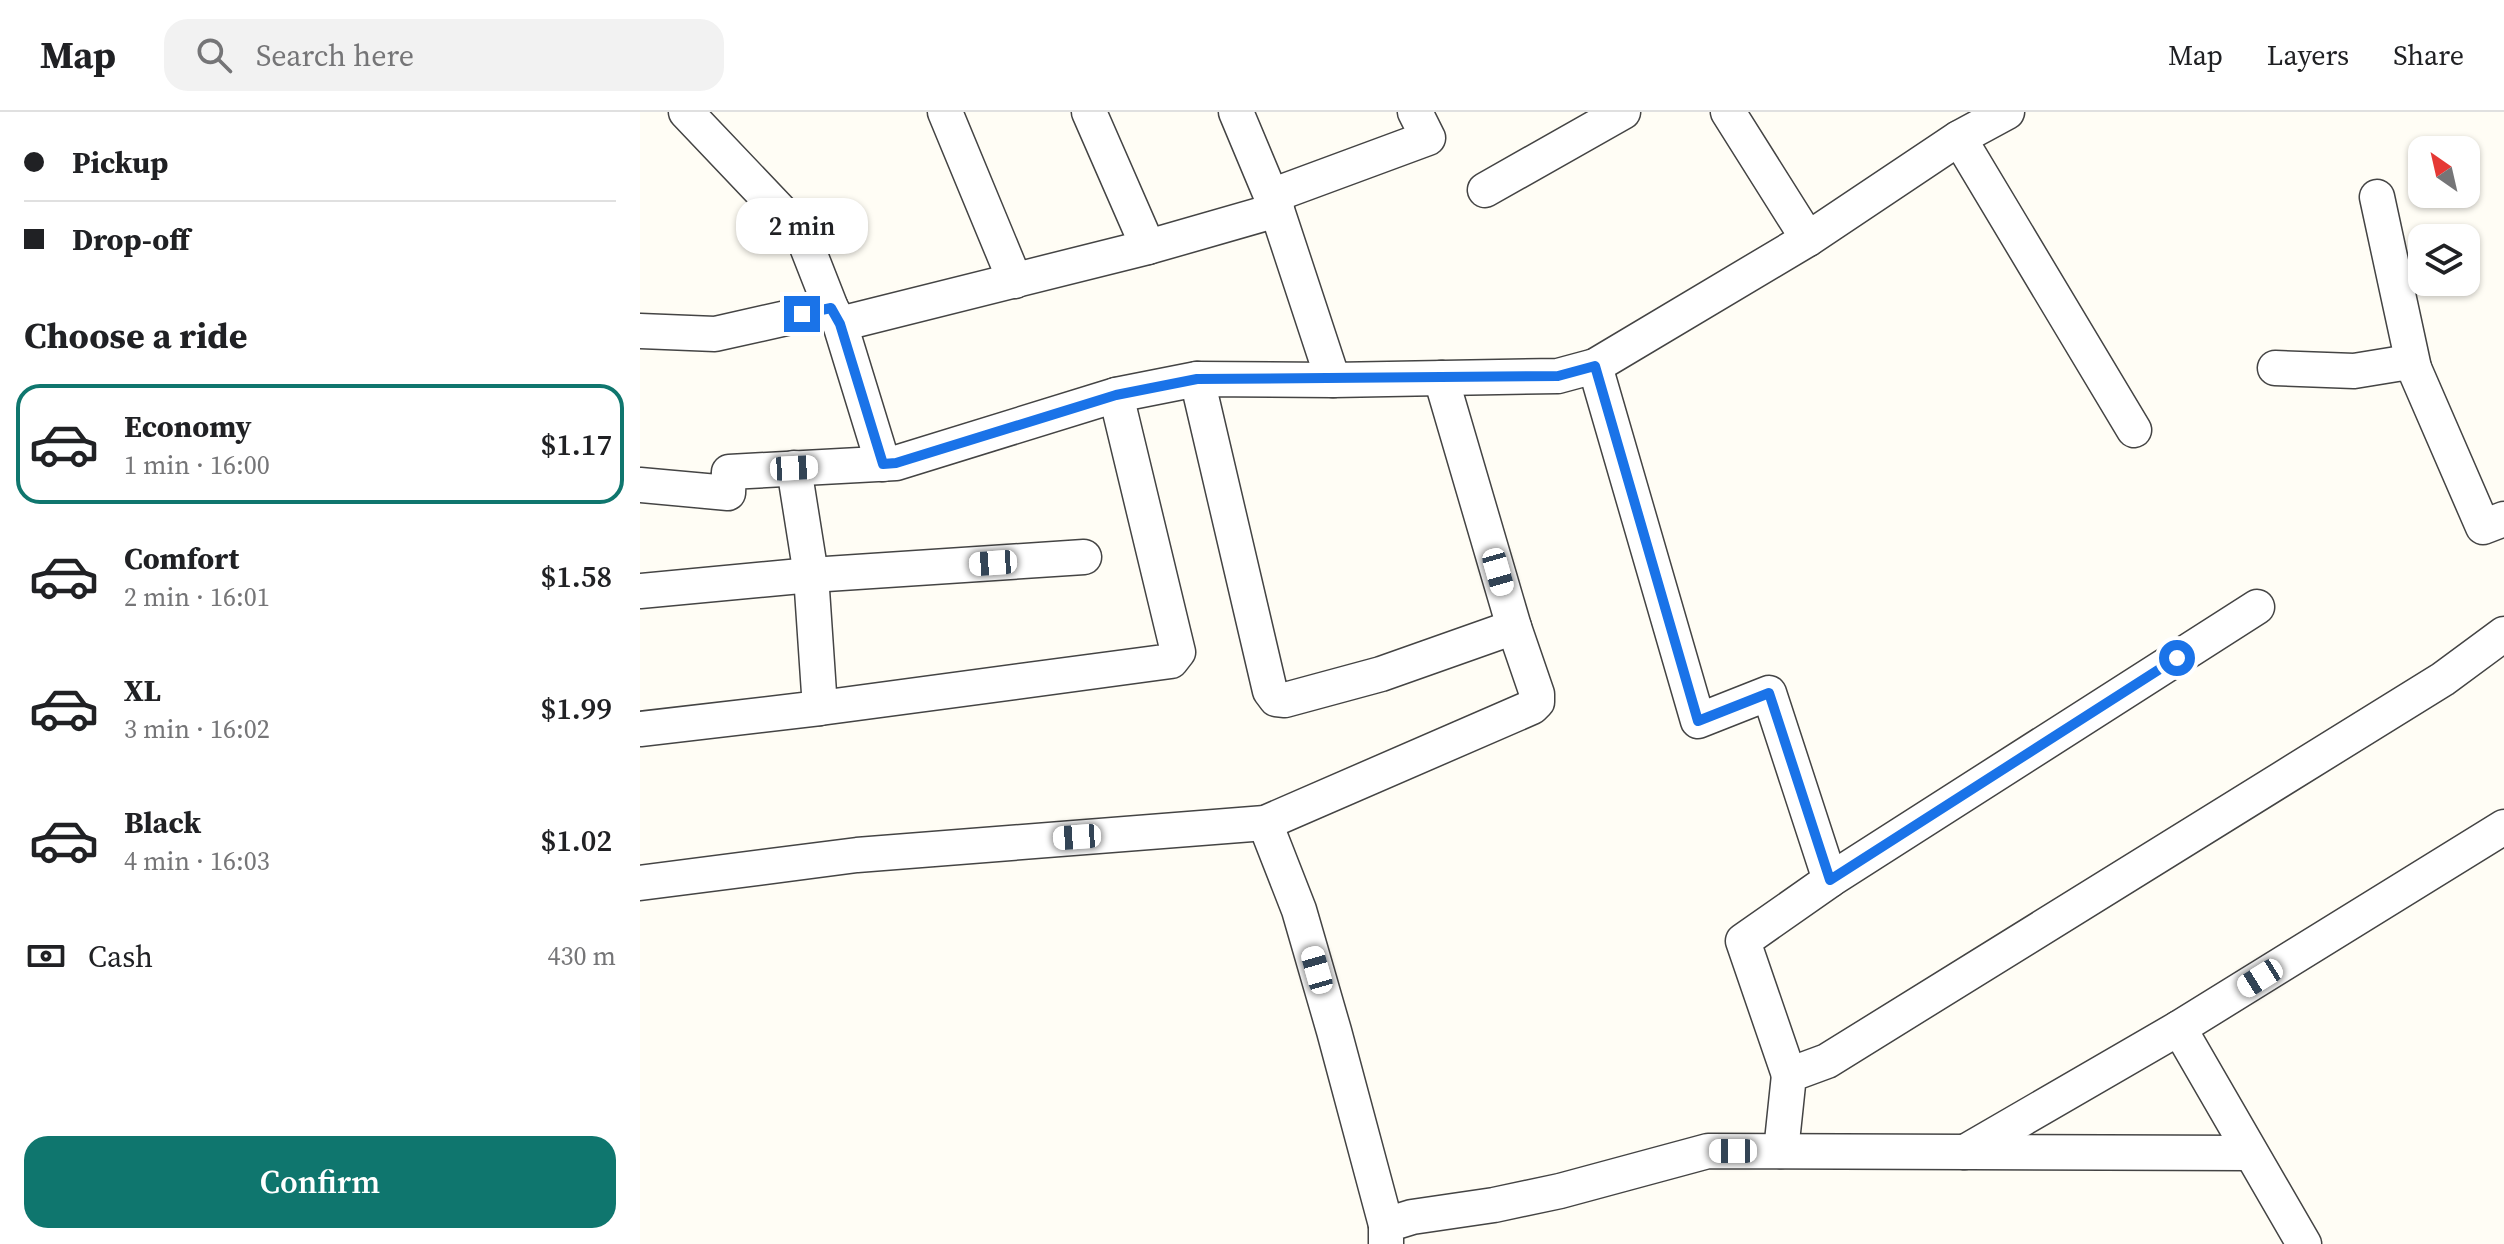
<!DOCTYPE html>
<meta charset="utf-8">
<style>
:root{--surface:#fff;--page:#f2f2f2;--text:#202124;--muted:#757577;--line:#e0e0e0;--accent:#0f766e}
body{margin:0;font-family:"Source Serif 4",serif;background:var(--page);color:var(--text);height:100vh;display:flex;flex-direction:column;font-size:30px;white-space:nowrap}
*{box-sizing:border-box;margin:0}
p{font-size:26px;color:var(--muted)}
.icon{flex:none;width:44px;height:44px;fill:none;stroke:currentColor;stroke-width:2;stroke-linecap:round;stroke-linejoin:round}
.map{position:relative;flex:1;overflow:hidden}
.drawer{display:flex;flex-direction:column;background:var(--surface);width:640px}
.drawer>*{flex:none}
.banner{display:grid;align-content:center;height:176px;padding:0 24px;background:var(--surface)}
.needle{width:52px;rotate:326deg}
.fabs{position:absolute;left:1768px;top:24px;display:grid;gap:16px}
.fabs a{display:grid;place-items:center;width:72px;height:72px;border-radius:16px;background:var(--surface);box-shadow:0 2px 6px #0004;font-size:40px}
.end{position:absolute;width:36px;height:36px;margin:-18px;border:10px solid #1a73e8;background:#fff;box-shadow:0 0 0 4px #fff}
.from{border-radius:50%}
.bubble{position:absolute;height:56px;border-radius:24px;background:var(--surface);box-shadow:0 2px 6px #0004;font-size:26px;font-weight:600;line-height:56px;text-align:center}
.car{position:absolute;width:24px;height:48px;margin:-24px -12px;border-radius:10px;box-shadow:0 0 6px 2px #0007;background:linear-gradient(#fff 24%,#345 0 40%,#fff 0 76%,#345 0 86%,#fff 0)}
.banner b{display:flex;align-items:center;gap:28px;height:76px;font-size:30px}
.banner b+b{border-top:2px solid var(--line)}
.banner i{width:20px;height:20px;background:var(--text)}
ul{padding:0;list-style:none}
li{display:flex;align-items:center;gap:24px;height:120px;margin:0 16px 12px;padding:0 8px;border:4px solid transparent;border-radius:24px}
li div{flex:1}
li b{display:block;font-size:30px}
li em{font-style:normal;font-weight:600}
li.selected{border-color:var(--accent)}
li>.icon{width:72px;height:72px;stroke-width:1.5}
h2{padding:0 24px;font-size:36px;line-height:96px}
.pay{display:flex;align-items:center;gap:20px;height:88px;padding:0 24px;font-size:30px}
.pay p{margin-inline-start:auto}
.primary-button{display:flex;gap:16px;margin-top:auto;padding:16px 24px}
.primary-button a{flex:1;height:92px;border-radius:24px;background:var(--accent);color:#fff;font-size:32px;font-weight:600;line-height:92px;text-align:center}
header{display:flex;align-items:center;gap:48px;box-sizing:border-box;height:112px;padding:0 40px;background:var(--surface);border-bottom:2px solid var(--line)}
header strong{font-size:38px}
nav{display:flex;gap:44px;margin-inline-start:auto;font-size:28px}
.search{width:560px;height:72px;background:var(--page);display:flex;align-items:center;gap:20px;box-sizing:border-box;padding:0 28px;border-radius:24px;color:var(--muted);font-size:30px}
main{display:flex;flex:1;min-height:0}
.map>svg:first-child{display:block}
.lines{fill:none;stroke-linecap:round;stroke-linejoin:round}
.minor-casing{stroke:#444;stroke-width:37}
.minor{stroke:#fff;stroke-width:34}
.route{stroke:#1a73e8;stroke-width:10}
</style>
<header>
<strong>Map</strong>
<div class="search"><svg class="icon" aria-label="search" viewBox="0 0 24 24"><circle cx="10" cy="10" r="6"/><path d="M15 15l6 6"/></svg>Search here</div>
<nav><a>Map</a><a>Layers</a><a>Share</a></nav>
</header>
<main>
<section class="drawer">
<div class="banner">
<b><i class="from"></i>Pickup</b>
<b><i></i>Drop-off</b>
</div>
<h2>Choose a ride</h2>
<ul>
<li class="selected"><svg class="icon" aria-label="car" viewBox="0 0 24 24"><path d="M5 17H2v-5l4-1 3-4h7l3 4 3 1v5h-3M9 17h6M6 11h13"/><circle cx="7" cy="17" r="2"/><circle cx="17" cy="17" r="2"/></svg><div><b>Economy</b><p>1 min · 16:00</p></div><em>$1.17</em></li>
<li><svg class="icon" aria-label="car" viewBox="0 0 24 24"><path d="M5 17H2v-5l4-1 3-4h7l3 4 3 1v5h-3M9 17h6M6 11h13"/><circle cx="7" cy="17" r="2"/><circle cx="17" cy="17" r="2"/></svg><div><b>Comfort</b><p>2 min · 16:01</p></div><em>$1.58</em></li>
<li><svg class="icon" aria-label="car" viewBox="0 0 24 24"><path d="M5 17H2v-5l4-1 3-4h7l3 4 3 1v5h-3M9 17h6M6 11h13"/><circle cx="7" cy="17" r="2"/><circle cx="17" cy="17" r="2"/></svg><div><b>XL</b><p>3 min · 16:02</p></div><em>$1.99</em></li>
<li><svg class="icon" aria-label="car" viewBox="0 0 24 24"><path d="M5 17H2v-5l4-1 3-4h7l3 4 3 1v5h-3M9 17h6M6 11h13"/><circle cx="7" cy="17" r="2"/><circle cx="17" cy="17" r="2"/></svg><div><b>Black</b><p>4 min · 16:03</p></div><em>$1.02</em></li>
</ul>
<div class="pay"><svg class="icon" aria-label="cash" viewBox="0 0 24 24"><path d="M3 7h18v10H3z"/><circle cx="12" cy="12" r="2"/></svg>Cash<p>430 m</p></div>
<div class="primary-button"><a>Confirm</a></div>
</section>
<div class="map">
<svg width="1864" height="1132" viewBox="0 0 1864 1132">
<rect width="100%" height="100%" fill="#fffdf5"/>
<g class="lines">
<g class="minor-casing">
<g id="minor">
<path d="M46,0L162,122L191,196L200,212L243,352"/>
<path d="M305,0L375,169"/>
<path d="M449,0L508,135"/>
<path d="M596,0L637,98"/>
<path d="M1088,0L1168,127"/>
<path d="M1319,26L1494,318"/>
<path d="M845,78L983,0"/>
<path d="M631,84L788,26L775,0"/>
<path d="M1737,85L1774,256"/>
<path d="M200,212L508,135L637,98L693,268L918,264L955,254L1168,127L1319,26L1367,0"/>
<path d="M0,219L75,222L191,196"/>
<path d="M955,254L1058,609L1129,581L1190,768L1103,829L1149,963"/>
<path d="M1635,256L1714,259L1763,251L1774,256L1843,415L1864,407"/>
<path d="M557,267L630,579L636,587L645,588L741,562L874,515"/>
<path d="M0,373L88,381L89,360L256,351L476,283L557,267L693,268"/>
<path d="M0,479L171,463L444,445"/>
<path d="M180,596L531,549L538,540L476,283"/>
<path d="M0,617L180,596L171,463L154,356"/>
<path d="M625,711L659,798L694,919L746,1113"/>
<path d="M1190,768L1617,495"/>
<path d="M0,771L217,743L625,711L892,595L897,590V582L874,515L801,266"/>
<path d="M1141,1039L1149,963L1187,949L1803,567L1864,522"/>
<path d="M1325,1040L1539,916"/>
<path d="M746,1132V1113L772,1105L854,1093L920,1079L1068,1039L1610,1041"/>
<path d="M1664,1132L1539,916L1864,715"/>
</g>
</g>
<use href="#minor" class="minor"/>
</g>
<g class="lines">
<path class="route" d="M162,202L191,196L200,212L243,352L256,351L476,283L557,267L918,264L955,254L1058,609L1129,581L1190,768L1537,546"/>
</g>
</svg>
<div class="fabs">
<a><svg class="needle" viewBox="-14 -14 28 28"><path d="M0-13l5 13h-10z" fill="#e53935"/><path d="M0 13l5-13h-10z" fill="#757577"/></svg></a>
<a><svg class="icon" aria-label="layers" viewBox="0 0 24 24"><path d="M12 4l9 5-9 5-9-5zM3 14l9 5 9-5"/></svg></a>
</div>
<i class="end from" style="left:1537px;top:546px"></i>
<i class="end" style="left:162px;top:202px"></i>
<div class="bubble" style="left:96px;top:86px;width:132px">2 min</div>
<i class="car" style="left:154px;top:356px;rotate:87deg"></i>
<i class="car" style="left:353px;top:451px;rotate:266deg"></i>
<i class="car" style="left:858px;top:460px;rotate:164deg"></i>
<i class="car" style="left:437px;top:725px;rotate:266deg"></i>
<i class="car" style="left:677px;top:858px;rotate:344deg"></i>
<i class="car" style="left:1620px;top:866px;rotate:238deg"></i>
<i class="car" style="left:1093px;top:1039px;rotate:270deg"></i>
</div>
</main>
